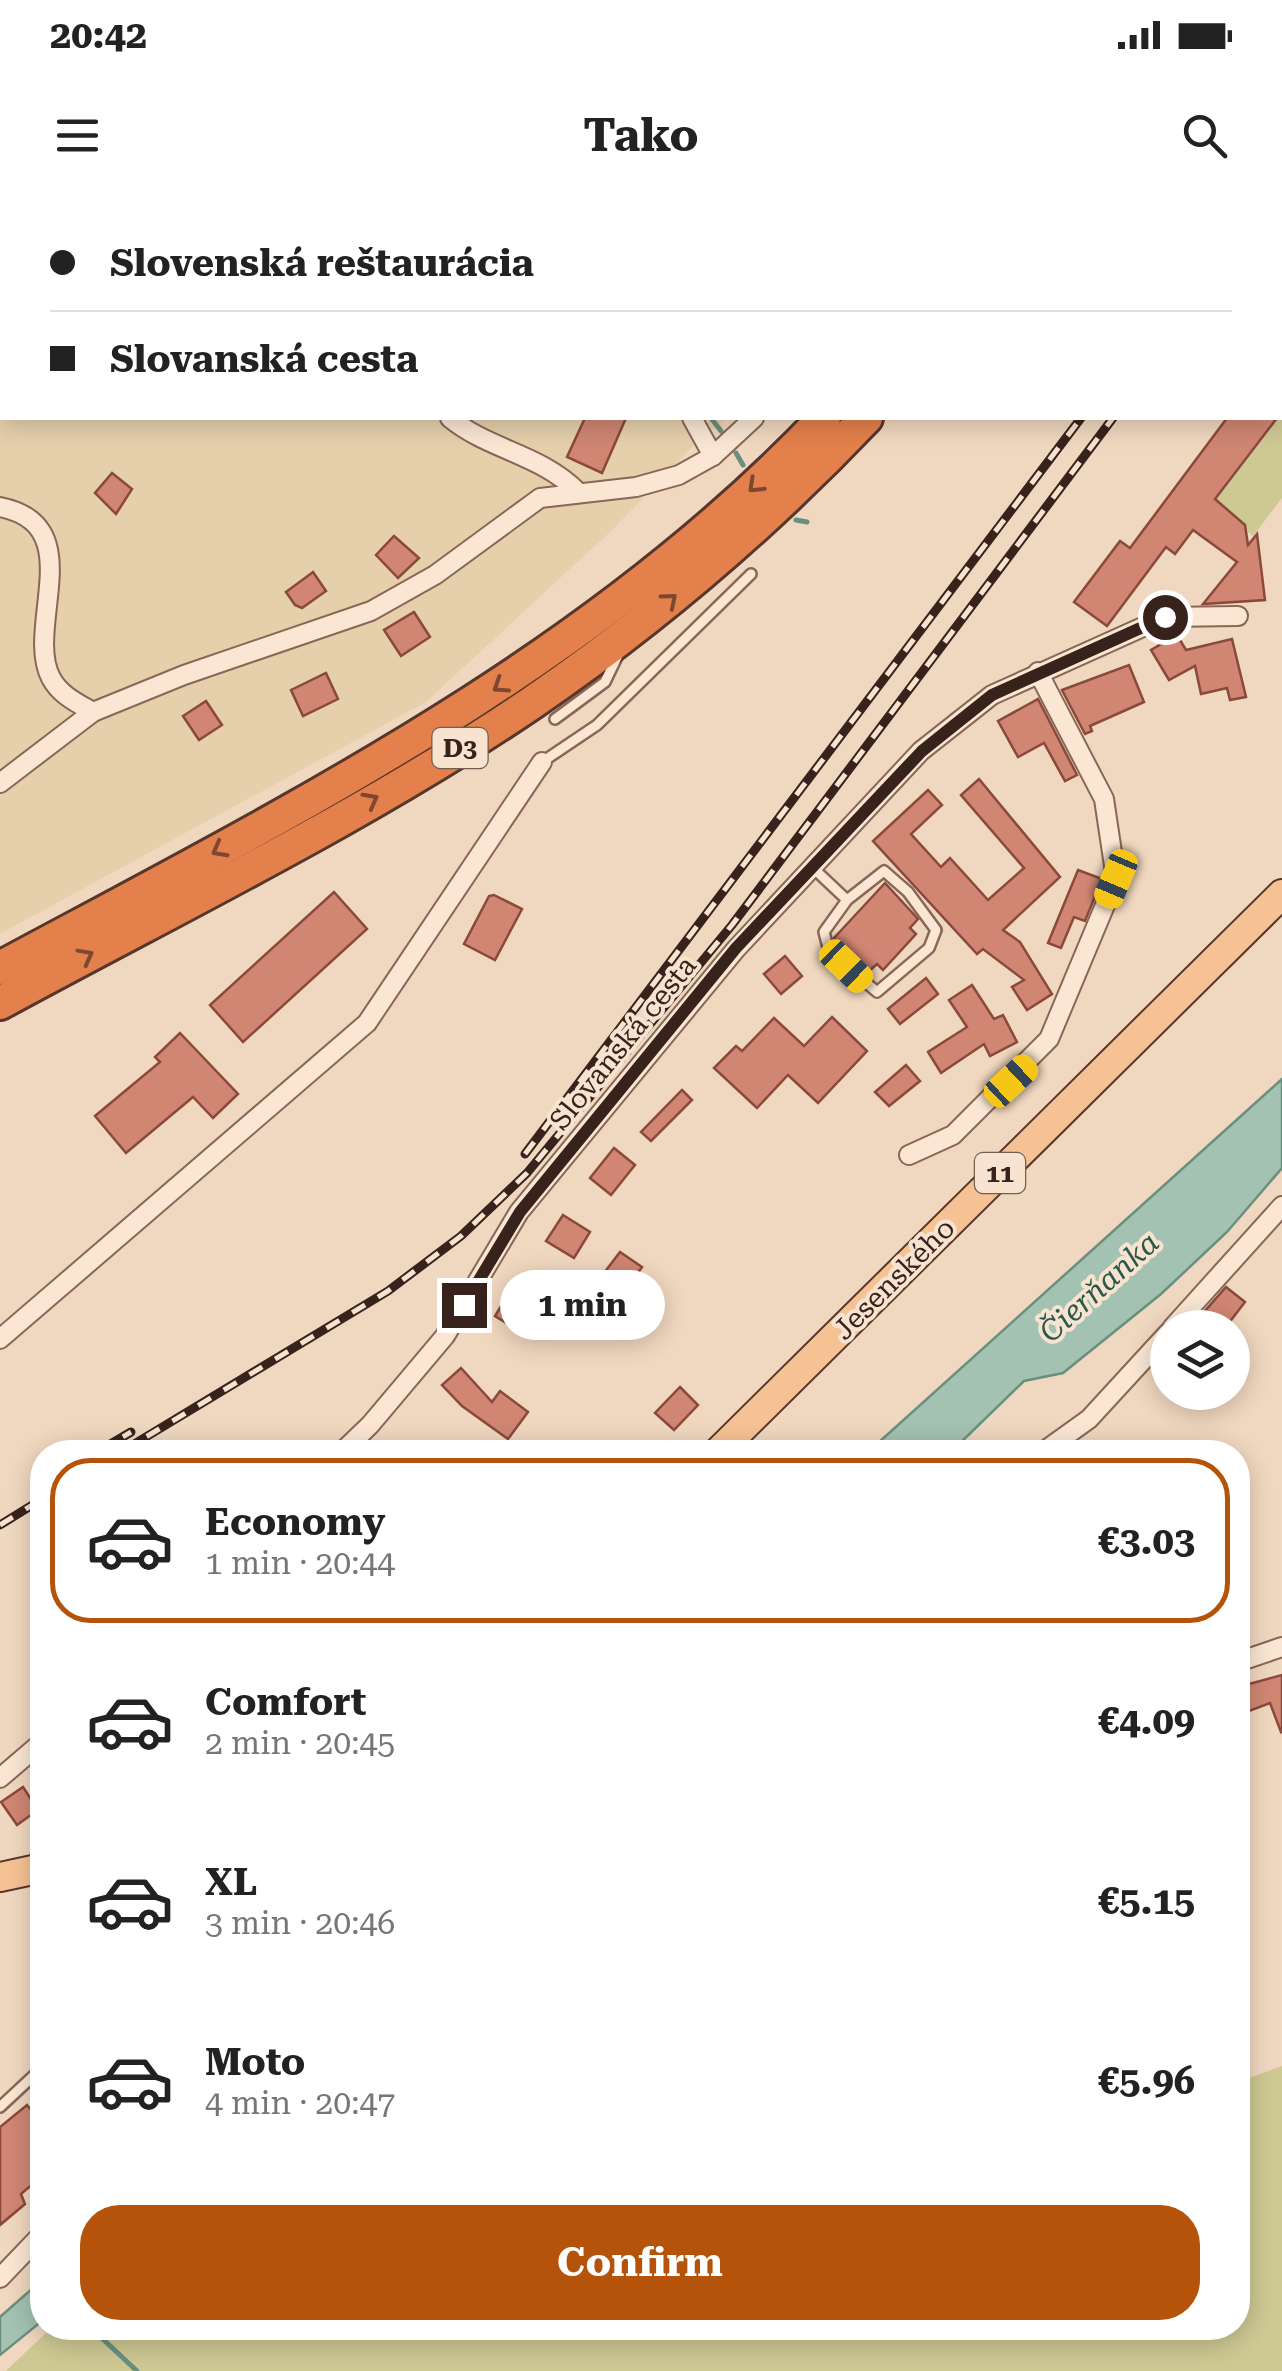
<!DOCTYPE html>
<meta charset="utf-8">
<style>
:root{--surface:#fff;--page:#f6f6f6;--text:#222;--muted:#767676;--line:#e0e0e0;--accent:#b45309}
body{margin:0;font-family:"Roboto Serif",serif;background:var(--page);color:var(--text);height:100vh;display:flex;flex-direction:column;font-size:38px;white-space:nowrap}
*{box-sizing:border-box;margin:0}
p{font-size:32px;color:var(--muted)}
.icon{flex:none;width:55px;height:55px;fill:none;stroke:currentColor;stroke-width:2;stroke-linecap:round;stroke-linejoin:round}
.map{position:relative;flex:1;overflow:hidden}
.details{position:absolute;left:30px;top:1240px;width:1220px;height:900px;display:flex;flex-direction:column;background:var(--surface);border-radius:40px;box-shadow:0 5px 25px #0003}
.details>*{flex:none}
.top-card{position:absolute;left:0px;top:0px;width:1282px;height:220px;box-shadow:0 5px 25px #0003;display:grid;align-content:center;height:220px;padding:0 50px;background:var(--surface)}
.buttons{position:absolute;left:1150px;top:1110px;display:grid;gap:20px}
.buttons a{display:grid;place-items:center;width:100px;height:100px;border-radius:50%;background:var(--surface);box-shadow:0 5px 25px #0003;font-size:50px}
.end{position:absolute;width:45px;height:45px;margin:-22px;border:12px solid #38231c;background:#fff;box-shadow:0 0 0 5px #fff}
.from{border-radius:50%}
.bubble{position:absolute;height:70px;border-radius:35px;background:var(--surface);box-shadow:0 5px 25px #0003;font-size:32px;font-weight:700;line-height:70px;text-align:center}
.car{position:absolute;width:30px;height:60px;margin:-30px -15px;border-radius:12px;box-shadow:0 0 8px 2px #0007;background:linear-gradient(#f5c518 24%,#345 0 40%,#f5c518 0 76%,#345 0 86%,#f5c518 0)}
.top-card b{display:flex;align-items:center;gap:35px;height:95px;font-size:38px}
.top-card b+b{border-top:2px solid var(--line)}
.top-card i{width:25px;height:25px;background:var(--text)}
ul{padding:18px 0 0;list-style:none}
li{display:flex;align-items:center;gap:30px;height:165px;margin:0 20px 15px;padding:0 30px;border:5px solid transparent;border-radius:40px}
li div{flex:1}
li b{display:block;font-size:38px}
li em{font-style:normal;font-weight:700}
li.active{border-color:var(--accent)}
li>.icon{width:90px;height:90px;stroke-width:1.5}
.cta{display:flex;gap:20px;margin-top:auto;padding:20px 50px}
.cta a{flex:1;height:115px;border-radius:40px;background:var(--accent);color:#fff;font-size:40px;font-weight:700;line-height:115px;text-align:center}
.status{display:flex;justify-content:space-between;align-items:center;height:70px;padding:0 50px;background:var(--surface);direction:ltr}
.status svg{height:28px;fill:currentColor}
header{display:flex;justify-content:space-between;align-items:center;height:130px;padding:0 50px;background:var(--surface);font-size:45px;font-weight:700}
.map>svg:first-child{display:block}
.farmland{fill:#e6d0ac}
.green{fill:#cec893}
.water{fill:#a3c2b2;stroke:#69907e;stroke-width:2.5}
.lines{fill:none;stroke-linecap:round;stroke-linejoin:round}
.stream{stroke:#69907e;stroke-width:5}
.building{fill:#d08673;stroke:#8a493b;stroke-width:2.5}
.lane-casing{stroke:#896757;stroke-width:14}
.street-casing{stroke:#896757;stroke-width:22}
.primary-casing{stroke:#57362b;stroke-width:32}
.highway-casing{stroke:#57362b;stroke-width:38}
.lane{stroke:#fae6d3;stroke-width:9}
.street{stroke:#fae6d3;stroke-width:18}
.primary{stroke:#f6c294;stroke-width:28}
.highway{stroke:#e4804b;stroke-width:32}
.rail-casing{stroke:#38231c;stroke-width:9}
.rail{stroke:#f7e3cf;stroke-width:5;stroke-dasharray:15;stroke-linecap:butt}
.oneway{stroke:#7d482f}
.route{stroke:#38231c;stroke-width:12}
.labels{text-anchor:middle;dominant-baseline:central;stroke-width:8;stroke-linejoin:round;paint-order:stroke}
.shield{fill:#f7e3cf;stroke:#715d52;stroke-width:2.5}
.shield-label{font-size:25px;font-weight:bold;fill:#38231c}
.street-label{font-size:28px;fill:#38231c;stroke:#f7e3cf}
.water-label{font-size:30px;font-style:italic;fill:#2a594c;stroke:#f7e3cf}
</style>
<div class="status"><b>20:42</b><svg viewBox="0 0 49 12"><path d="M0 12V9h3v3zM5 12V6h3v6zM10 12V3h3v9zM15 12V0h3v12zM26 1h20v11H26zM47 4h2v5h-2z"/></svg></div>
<header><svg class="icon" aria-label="menu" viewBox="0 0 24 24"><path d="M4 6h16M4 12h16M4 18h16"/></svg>Tako<svg class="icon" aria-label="search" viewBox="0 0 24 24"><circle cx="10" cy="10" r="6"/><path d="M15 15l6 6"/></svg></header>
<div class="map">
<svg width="1282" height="2171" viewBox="0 0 1282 2171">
<rect width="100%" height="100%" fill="#f0d7bf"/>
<path class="farmland" d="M0,0H922L2,2V218H727L702,237L610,332L426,502L0,734Z"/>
<g class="green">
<path d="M1282,211V298L1253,336L1218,309L1222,304L1214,301Z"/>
<path d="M1282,1866V2171H6L51,2128H1238V1882Z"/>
</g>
<g class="water">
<path d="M1282,879V968L1227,1032L1161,1094L1063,1173L1024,1181L951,1252H868Z"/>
<path d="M42,2080V2121L0,2155V2117Z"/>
</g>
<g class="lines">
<g class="stream">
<path d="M533,0L535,2"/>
<path d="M711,218L721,231"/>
<path d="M736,253L743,265"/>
<path d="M796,320L807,322"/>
<path d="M91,2128L137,2171"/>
</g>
</g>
<g class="building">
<path d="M585,218H626L602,273L567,257Z"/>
<path d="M1227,218H1277L1215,299L1245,325L1248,345L1257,334L1265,400L1203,404L1237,362L1193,330L1175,354L1166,347L1107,426L1074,402L1120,341L1130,348Z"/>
<path d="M112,273L132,289L116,314L95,293Z"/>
<path d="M394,336L419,358L398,378L376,355Z"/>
<path d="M313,372L326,391L302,408L295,405L286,392Z"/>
<path d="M414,412L430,437L401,456L384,430Z"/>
<path d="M1177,435L1186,450L1232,439L1246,497L1230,500L1227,488L1201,494L1195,466L1169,480L1151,450Z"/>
<path d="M1129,465L1144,502L1090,526L1092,531L1085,534L1062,490Z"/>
<path d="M326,473L338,499L303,516L291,490Z"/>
<path d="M1038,499L1077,575L1065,581L1044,543L1018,557L998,521Z"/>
<path d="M206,501L222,525L199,540L183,516Z"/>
<path d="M979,579L1060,677L1003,730L1020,742L1052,794L1027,810L1012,787L1024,780L983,749L977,754L873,641L928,590L942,605L911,634L941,667L950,658L988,700L1024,668L961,595Z"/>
<path d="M1078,670L1102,679L1085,721L1074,717L1061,748L1048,743Z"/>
<path d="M885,683L918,719L910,728L916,734L883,770L877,764L867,773L836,746L834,738Z"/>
<path d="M334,692L367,729L243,842L210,805Z"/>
<path d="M494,695L522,709L495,760L464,744L489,696Z"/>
<path d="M785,756L802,776L781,794L764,774Z"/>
<path d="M926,778L938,794L900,824L888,809Z"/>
<path d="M972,785L994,819L1003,815L1017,842L990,856L984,844L941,873L928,852L967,827L949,800Z"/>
<path d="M832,817L867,851L818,903L788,875L757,908L714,868L736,846L742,851L774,818L804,846Z"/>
<path d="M180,833L238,894L213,918L193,897L126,953L95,916L160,862L155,857Z"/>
<path d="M906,865L920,881L889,906L875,892Z"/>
<path d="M682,890L692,900L651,941L641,932Z"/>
<path d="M614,948L635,965L611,995L590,978Z"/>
<path d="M563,1015L590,1032L574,1058L546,1041Z"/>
<path d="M620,1052L642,1067L626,1089L604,1073Z"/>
<path d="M515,1083L540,1099L519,1131L495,1116Z"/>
<path d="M1226,1087L1245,1102L1225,1128H1206L1197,1120Z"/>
<path d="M461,1168L492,1202L500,1191L528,1212L508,1239L462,1206L442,1185Z"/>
<path d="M680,1187L698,1205L674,1230L655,1213Z"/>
<path d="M1282,1475V1531L1281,1532L1270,1503L1241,1514L1238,1487Z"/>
<path d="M23,1587L38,1610L17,1625L1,1602Z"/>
<path d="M27,1905L35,1915L42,1909V1976L21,1994L25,2004L0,2025V1927Z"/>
</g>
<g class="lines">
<g class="lane-casing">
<g id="lane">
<path d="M555,519L605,482L619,453"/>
<path d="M542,562L597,525L751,374"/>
<path d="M812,667L847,700L884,671L908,692L936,730L929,748L877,792L829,751L824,732L847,700"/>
<path d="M0,1907L42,1868"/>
</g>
</g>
<g class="street-casing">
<g id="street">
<path d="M295,0L298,2"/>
<path d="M814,0V2"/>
<path d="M941,2L943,0"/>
<path d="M450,218C489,250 540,254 577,291"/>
<path d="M692,218L713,256"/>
<path d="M0,307C91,325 24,427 51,478C60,495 77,503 93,512"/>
<path d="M0,583L93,512L184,475L371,411L435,375L540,298L636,287L679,275L713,256L754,218"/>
<path d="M909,955L953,935L1049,839L1116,679L1104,599L1038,472"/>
<path d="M1172,1128L1282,1006"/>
<path d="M0,1139L367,823L542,562"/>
<path d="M342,1252L370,1225L445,1136L519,1012L736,749L921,551L992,495L1165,417L1238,416"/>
<path d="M1043,1252L1089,1219L1168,1133"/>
<path d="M1238,1462L1282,1447"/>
<path d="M0,1578L42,1542"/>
<path d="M0,2078L42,2034"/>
</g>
</g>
<g class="primary-casing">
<g id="primary">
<path d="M718,1252L1282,694"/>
<path d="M0,1677L42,1668"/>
</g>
</g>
<g class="highway-casing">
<g id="highway">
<path d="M1005,2L1007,0"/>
<path d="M1044,2L1046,0"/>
<path d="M0,768C292,611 594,461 824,218"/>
<path d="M0,803C178,706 365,616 533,502C654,419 765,324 866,218"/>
</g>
</g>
<use href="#lane" class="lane"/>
<use href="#street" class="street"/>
<use href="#primary" class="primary"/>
<use href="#highway" class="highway"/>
<g class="rail-casing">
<g id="rail">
<path d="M1243,2L1245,0"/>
<path d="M1275,2L1277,0"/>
<path d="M525,954L1081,218"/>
<path d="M97,1252L131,1232"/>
<path d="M121,1252L388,1091L461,1036L527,973L732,725L1113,218"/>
<path d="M0,1325L42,1299"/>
</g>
</g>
<use href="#rail" class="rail"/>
</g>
<defs><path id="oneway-chevron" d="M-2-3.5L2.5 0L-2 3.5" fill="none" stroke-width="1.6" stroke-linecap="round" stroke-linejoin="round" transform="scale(2.5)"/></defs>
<g class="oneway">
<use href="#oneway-chevron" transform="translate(755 286) rotate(136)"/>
<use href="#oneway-chevron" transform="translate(670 400) rotate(-40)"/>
<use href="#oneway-chevron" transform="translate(500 486) rotate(147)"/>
<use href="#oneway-chevron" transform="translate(371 600) rotate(-29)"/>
<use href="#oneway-chevron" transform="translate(219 650) rotate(151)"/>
<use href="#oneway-chevron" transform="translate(86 756) rotate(-28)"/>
</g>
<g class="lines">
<path class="route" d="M464,1105L520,1012L736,748L922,551L992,495L1165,417"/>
</g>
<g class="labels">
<g class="shield">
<rect x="432.5" y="528" width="55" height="40" rx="8"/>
<rect x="975" y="953" width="50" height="40" rx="8"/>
</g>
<g class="shield-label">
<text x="460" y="548">D3</text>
<text x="1000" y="973">11</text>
</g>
<g class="street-label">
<text transform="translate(623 843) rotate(-51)">Slovanská cesta</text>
<text transform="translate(894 1079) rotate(-45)">Jesenského</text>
</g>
<g class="water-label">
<text transform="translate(1099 1087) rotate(-42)">Čierňanka</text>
</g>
</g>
</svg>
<div class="buttons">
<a><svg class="icon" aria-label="layers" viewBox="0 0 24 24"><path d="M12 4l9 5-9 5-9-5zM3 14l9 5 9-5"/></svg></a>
</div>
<i class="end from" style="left:1165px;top:417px"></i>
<i class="end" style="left:464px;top:1105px"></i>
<div class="bubble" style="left:500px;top:1070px;width:165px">1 min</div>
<i class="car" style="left:1116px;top:679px;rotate:203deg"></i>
<i class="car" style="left:846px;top:766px;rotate:134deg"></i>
<i class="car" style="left:1011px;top:881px;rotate:47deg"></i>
<div class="top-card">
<b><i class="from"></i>Slovenská reštaurácia</b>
<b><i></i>Slovanská cesta</b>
</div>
<section class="details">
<ul>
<li class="active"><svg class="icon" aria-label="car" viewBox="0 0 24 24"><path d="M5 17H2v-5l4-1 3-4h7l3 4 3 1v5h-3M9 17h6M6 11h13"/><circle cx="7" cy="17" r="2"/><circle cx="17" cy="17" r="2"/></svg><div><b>Economy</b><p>1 min · 20:44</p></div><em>€3.03</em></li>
<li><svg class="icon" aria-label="car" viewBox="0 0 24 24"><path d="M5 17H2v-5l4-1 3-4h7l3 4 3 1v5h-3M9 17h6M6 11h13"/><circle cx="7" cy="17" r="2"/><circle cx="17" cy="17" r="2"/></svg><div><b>Comfort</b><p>2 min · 20:45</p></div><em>€4.09</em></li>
<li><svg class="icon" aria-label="car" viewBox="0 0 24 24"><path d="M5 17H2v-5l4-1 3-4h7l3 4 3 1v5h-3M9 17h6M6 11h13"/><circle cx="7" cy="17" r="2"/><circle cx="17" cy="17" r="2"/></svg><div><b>XL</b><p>3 min · 20:46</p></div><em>€5.15</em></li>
<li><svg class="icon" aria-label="car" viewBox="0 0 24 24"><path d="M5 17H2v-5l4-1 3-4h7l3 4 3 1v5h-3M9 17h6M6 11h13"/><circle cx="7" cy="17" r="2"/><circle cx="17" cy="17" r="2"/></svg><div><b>Moto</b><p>4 min · 20:47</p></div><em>€5.96</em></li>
</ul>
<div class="cta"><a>Confirm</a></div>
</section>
</div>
